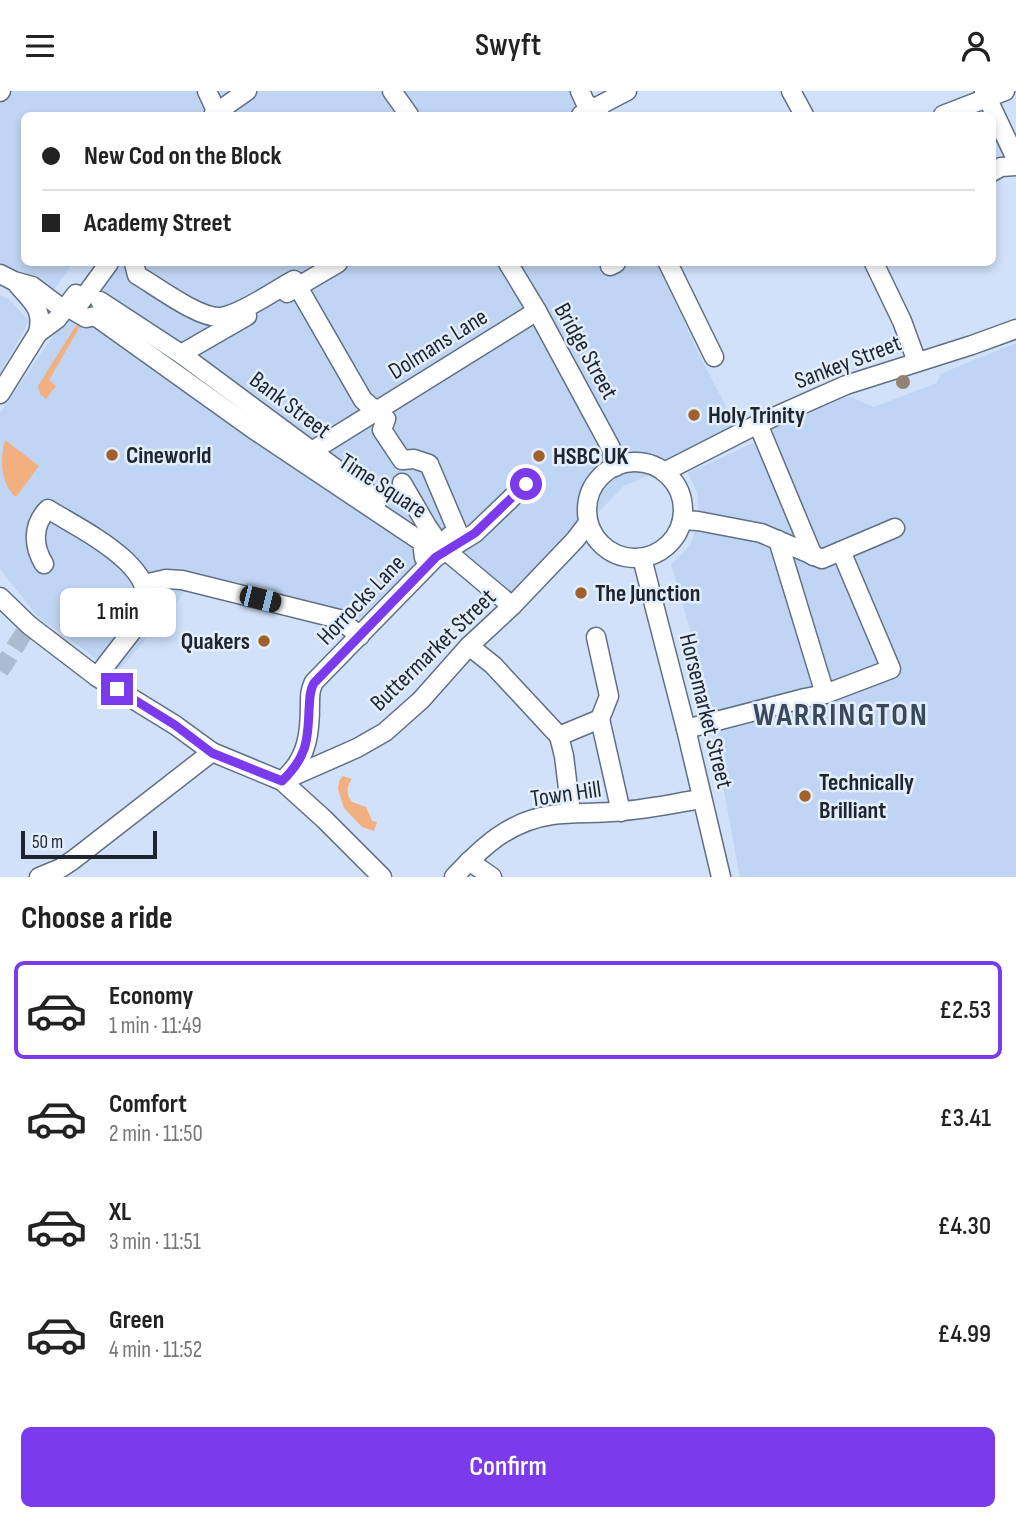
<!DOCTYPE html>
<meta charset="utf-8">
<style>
:root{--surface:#fff;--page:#f2f2f2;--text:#222;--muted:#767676;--line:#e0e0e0;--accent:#7c3aed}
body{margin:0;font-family:"Sofia Sans Condensed",sans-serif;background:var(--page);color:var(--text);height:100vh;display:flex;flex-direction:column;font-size:26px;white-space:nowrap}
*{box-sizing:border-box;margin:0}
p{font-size:23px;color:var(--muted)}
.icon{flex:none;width:38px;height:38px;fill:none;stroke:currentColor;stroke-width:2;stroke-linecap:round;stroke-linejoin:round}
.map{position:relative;height:786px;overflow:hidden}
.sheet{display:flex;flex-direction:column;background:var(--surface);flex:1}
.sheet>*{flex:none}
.hud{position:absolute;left:21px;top:21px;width:975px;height:154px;border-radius:10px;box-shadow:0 4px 10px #0003;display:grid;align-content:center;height:154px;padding:0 21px;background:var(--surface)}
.scale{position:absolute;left:21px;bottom:18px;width:136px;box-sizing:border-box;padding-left:7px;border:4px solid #1f252e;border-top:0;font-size:19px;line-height:24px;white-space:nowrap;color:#1f252e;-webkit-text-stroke:5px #e3eefc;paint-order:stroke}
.end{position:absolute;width:32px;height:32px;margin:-16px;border:9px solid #7c3aed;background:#fff;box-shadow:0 0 0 4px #fff}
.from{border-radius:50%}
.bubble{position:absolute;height:49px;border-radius:10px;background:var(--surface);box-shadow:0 4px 10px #0003;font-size:23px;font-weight:600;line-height:49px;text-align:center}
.car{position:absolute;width:21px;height:42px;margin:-21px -10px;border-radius:9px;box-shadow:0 0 5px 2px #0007;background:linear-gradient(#222 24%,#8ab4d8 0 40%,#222 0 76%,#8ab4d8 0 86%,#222 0)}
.hud b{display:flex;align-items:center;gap:24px;height:66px;font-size:26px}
.hud b+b{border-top:2px solid var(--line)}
.hud i{width:18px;height:18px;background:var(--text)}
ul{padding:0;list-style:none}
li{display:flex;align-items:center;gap:21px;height:98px;margin:0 14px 10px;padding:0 7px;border:4px solid transparent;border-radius:10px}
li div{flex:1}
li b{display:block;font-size:26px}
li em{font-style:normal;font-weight:600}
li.on{border-color:var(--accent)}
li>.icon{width:63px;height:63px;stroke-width:1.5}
h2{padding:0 21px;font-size:32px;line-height:84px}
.action{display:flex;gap:14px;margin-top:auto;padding:14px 21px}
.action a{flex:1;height:80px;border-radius:10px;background:var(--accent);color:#fff;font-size:28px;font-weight:600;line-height:80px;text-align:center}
header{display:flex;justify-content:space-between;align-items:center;height:91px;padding:0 21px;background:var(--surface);font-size:32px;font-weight:600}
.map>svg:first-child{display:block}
.built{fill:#c0d5f3}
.green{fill:#f2af7f}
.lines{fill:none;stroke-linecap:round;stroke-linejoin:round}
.minor-tunnel{stroke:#adbbd0;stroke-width:18;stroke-dasharray:18 9;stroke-linecap:butt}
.minor-casing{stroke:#616f84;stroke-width:21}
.minor{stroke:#fff;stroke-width:18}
.tree{fill:#938173}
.route{stroke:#7c3aed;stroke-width:9}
.poi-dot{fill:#a1612b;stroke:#e3eefc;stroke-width:2.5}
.labels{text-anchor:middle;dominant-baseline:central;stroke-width:5;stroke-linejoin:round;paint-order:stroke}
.street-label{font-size:24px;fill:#1f252e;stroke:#e3eefc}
.poi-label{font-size:24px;font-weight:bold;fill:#1f252e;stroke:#e3eefc;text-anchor:start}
.district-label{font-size:32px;font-weight:bold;letter-spacing:2px;fill:#3a485b;stroke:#e3eefc}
</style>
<header><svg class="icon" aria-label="menu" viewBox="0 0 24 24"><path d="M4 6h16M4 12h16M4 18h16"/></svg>Swyft<svg class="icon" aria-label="person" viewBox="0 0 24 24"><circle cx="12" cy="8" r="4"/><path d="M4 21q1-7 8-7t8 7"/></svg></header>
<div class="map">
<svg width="1016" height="786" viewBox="0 0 1016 786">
<rect width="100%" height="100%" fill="#d0e1f9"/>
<g class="built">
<path d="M0,0H577L588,24H24V172H73L51,203L0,174Z"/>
<path d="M107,172H657L700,265L741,345L624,395L513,508L453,452L369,529L193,485L172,519L116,582L38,526L0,478V322L61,233Z"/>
<path d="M0,204L9,208L29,230L0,282Z"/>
<path d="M1016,252V786H740L714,646L717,641L715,626L671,473L681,464L691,452L697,435L699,423L697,402L688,382L764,347L765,339L848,305L874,316L937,292L940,283Z"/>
</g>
<g class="green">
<path d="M82,232L49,289L56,295L46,308L40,303L38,295L75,236Z"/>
<path d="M5,349L39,375L16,406C0,393 0,368 5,349Z"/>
<path d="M343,685L352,688C346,696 346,703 352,711L366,716L372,730L377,731L374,740L362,736L344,717L338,698L339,690Z"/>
</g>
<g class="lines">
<path class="minor-tunnel" d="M0,580L29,534"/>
<g class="minor-casing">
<g id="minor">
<path d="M207,0L218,24"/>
<path d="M392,0L409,24"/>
<path d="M580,0L585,11L600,24"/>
<path d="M791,0L804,24"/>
<path d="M984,0L1016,68"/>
<path d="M0,1L1,0"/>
<path d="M213,24L247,0"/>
<path d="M581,24L627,0"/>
<path d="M943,24L1005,0"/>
<path d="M992,81L1001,76L1016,75"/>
<path d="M109,172L74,220L86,227L95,225L253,338L422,451L424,467L457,439L429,373L414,368L402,369L382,339L386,328L363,309L294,189C275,199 240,224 220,226C198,227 156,195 137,184L134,172"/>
<path d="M508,172L537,220L611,357L615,376"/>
<path d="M668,172L714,266"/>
<path d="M874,172L902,230L917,271"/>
<path d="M610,175L616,172"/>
<path d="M0,183L14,190L32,195L64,219"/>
<path d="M18,194C32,211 44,218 38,242"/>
<path d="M287,202L338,172"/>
<path d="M100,210L181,263L378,409"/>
<path d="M181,263L247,225"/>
<path d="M0,303L38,242L57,228L76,203"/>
<path d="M758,333L813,465"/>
<path d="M312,360L537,220"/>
<circle cx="635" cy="419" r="48"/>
<path d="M664,381L758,333L846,294L972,254L1016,238"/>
<path d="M402,392L427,435L440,454"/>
<path d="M682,429L698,430L761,442L822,468L895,437"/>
<path d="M432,448L512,515"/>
<path d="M778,449L825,603L891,578L841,460"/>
<path d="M642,467L686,638L721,786"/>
<path d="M44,473C33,455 32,434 48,418C79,438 166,477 143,525C140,531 134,537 130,543C119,557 108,571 97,586"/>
<path d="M144,493L166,488L182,489L339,528L360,545"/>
<path d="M0,506L29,534L97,586L175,634L212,661L282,690L324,728L382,786"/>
<path d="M596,546L609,605L600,628"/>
<path d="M469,555L493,574L559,645"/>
<path d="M686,638L805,607L825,603"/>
<path d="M287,685C308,665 310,640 310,613C310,604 310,599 314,591L436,466L475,442L526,393"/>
<path d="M282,690L357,657L385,641L421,609L469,555L512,515L575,449L588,432"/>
<path d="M571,722L564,665L559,645L600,628L621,721"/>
<path d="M469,770L492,786"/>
<path d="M39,786L61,777L73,769L212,661"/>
<path d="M454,786C482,756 509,730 552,724C575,721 599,723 622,720C649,718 675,712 702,708"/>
</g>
</g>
<use href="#minor" class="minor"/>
</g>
<circle class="tree" cx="903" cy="291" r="7"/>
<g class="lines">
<path class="route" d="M117,598L175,634L212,662L282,690C306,667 308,651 309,619C310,608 309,601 314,592L436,466L475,442L526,393"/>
</g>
<g class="poi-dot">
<circle cx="694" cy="324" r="7"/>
<circle cx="112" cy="364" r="7"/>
<circle cx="539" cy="365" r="7"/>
<circle cx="581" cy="502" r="7"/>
<circle cx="264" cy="550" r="7"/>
<circle cx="805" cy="705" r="7"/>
</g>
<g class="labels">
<g class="street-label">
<text transform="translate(438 253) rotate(-32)">Dolmans Lane</text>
<text transform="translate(586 260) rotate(61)">Bridge Street</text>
<text transform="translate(848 271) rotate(-21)">Sankey Street</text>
<text transform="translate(290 314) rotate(37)">Bank Street</text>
<text transform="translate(383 395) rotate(33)">Time Square</text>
<text transform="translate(361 509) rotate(-46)">Horrocks Lane</text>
<text transform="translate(433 559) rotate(-44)">Buttermarket Street</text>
<text transform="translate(706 620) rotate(76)">Horsemarket Street</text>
<text transform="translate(566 703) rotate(-8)">Town Hill</text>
</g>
<g class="poi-label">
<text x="708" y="324">Holy Trinity</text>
<text x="126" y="364">Cineworld</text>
<text x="553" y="365">HSBC UK</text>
<text x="595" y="502">The Junction</text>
<text x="250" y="550" text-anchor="end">Quakers</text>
<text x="819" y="691">Technically<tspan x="819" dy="28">Brilliant</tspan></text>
</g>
<g class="district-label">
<text x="841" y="624">WARRINGTON</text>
</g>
</g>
</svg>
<div class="scale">50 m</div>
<i class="end from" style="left:526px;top:393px"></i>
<i class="end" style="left:117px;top:598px"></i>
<div class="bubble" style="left:60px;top:497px;width:116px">1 min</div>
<i class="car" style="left:260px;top:508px;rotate:104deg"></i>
<div class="hud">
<b><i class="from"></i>New Cod on the Block</b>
<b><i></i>Academy Street</b>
</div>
</div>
<section class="sheet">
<h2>Choose a ride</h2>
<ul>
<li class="on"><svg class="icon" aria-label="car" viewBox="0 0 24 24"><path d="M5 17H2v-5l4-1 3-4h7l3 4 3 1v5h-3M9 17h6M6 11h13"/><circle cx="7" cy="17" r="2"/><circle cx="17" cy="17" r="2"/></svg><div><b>Economy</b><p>1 min · 11:49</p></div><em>£2.53</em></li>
<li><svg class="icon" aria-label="car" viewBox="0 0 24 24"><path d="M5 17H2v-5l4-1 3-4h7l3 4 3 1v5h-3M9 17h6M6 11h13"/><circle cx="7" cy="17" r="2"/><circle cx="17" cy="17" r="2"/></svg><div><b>Comfort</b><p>2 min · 11:50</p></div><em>£3.41</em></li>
<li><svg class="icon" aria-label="car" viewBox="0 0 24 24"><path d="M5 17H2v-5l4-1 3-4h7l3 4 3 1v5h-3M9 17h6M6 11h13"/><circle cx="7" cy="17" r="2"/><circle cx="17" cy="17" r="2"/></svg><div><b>XL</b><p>3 min · 11:51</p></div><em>£4.30</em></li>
<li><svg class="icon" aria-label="car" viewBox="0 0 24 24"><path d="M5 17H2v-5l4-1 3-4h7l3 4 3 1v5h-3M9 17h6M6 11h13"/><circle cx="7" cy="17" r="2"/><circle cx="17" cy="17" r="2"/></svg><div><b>Green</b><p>4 min · 11:52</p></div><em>£4.99</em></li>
</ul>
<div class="action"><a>Confirm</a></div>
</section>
